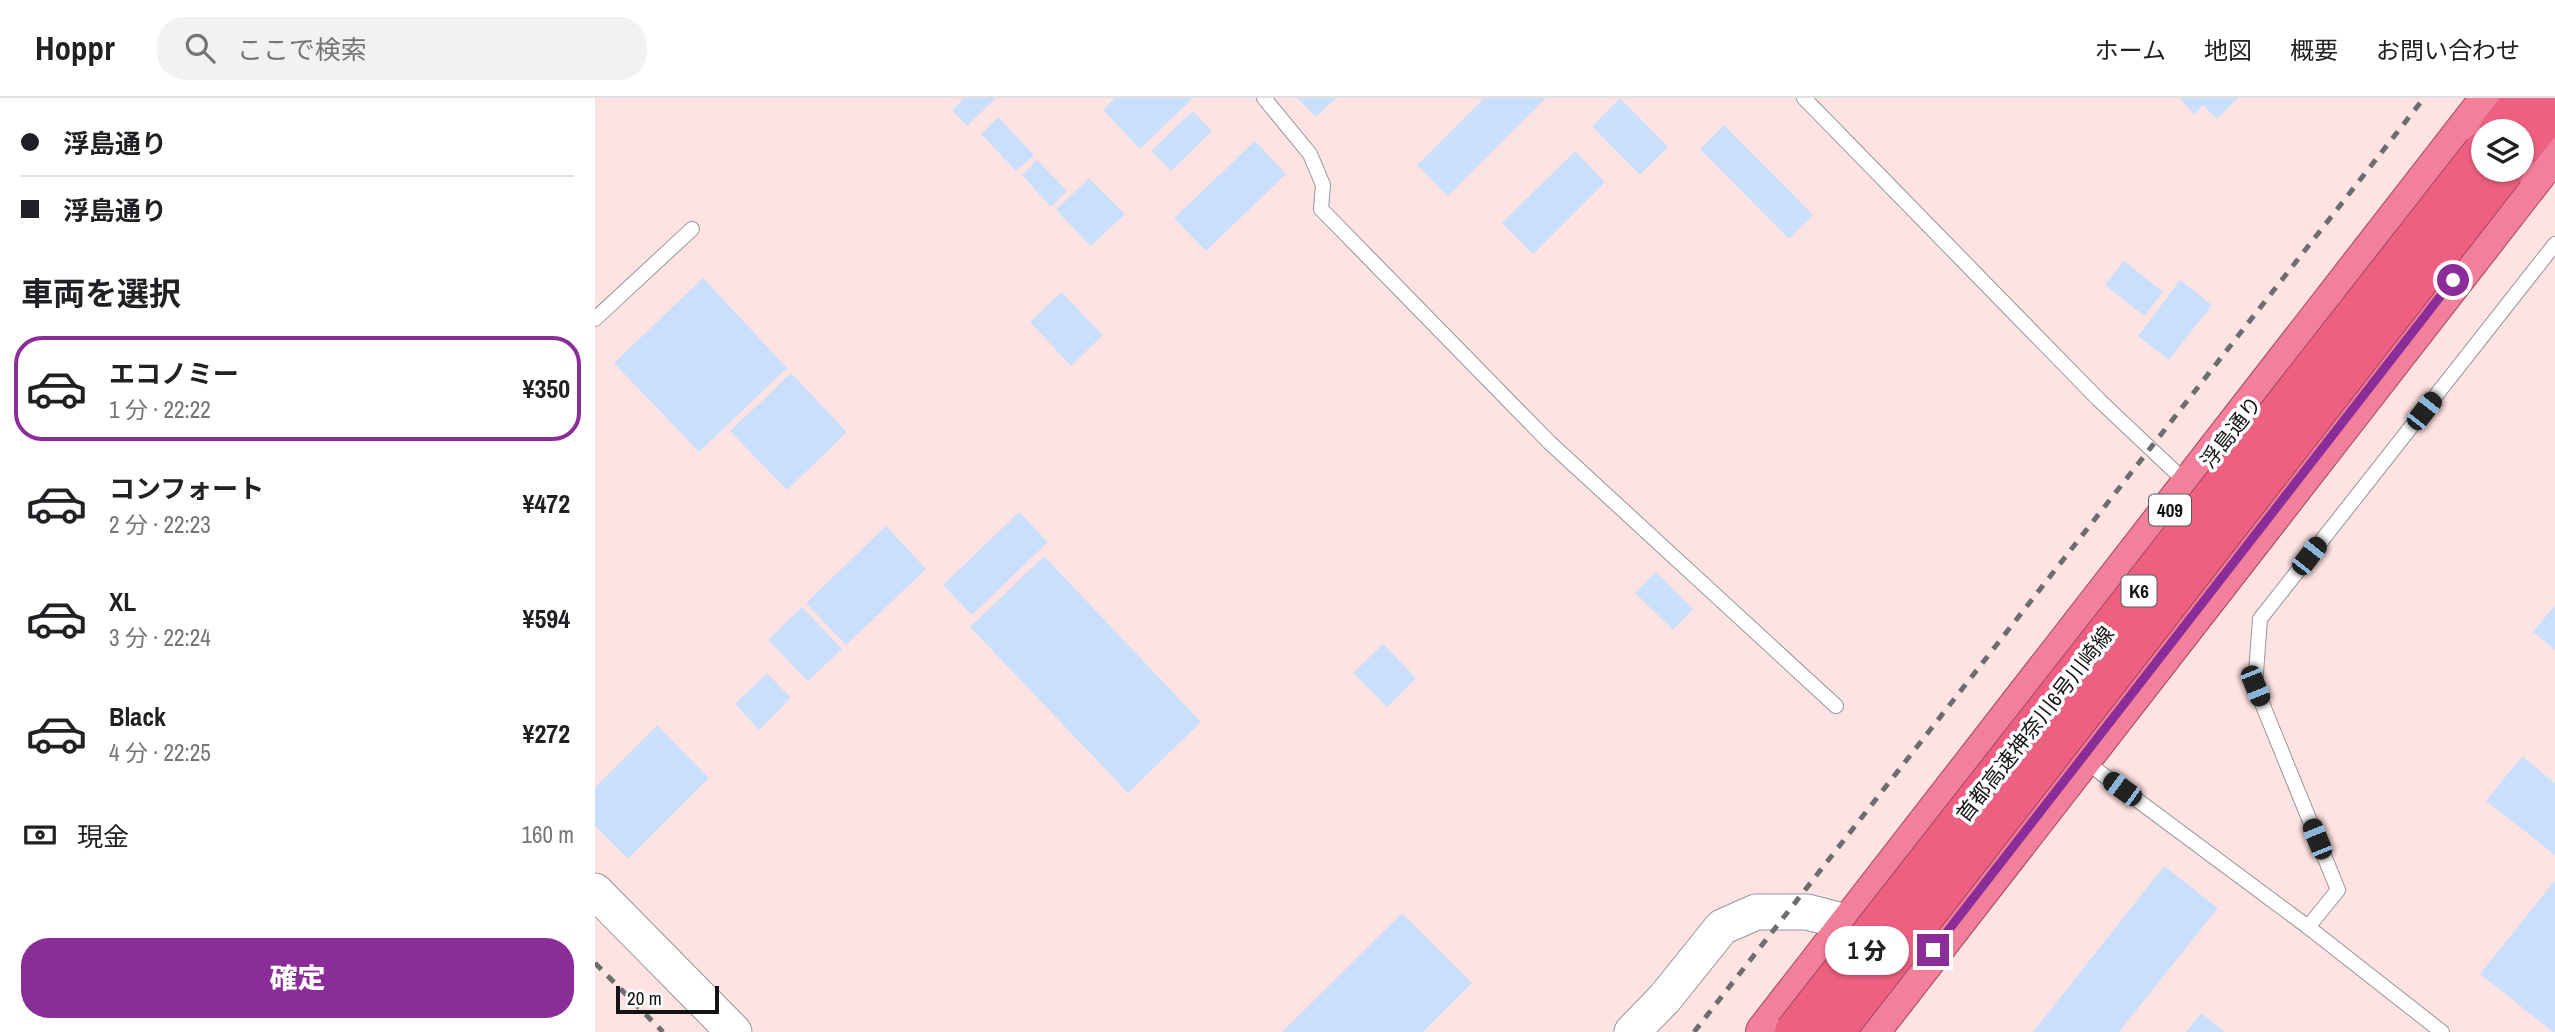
<!DOCTYPE html>
<html lang="ja">
<meta charset="utf-8">
<style>
:root{--surface:#fff;--page:#f2f2f2;--text:#202124;--muted:#757577;--line:#e0e0e0;--accent:#8a2d98}
body{margin:0;font-family:"Archivo Narrow","Noto Sans JP",sans-serif;background:var(--page);color:var(--text);height:100vh;display:flex;flex-direction:column;font-size:26px;white-space:nowrap}
*{box-sizing:border-box;margin:0}
p{font-size:23px;color:var(--muted)}
.icon{flex:none;width:38px;height:38px;fill:none;stroke:currentColor;stroke-width:2;stroke-linecap:round;stroke-linejoin:round}
.map{position:relative;flex:1;overflow:hidden}
.details{display:flex;flex-direction:column;background:var(--surface);width:595px}
.details>*{flex:none}
.banner{display:grid;align-content:center;height:154px;padding:0 21px;background:var(--surface)}
.controls{position:absolute;left:1876px;top:21px;display:grid;gap:14px}
.controls a{display:grid;place-items:center;width:63px;height:63px;border-radius:50%;background:var(--surface);box-shadow:0 2px 5px #0004;font-size:35px}
.scale{position:absolute;left:21px;bottom:18px;width:103px;box-sizing:border-box;padding-left:7px;border:4px solid #121314;border-top:0;font-size:19px;line-height:24px;white-space:nowrap;color:#121314;-webkit-text-stroke:5px #fff;paint-order:stroke}
.end{position:absolute;width:32px;height:32px;margin:-16px;border:9px solid #8a2d98;background:#fff;box-shadow:0 0 0 4px #fff}
.from{border-radius:50%}
.bubble{position:absolute;height:49px;border-radius:24px;background:var(--surface);box-shadow:0 2px 5px #0004;font-size:23px;font-weight:800;line-height:49px;text-align:center}
.car{position:absolute;width:21px;height:42px;margin:-21px -10px;border-radius:9px;box-shadow:0 0 5px 2px #0007;background:linear-gradient(#222 24%,#8ab4d8 0 40%,#222 0 76%,#8ab4d8 0 86%,#222 0)}
.banner b{display:flex;align-items:center;gap:24px;height:66px;font-size:26px}
.banner b+b{border-top:2px solid var(--line)}
.banner i{width:18px;height:18px;background:var(--text)}
ul{padding:0;list-style:none}
li{display:flex;align-items:center;gap:21px;height:105px;margin:0 14px 10px;padding:0 7px;border:4px solid transparent;border-radius:28px}
li div{flex:1}
li b{display:block;font-size:26px}
li em{font-style:normal;font-weight:800}
li.current{border-color:var(--accent)}
li>.icon{width:63px;height:63px;stroke-width:1.5}
h2{padding:0 21px;font-size:32px;line-height:84px}
.pay{display:flex;align-items:center;gap:18px;height:77px;padding:0 21px;font-size:26px}
.pay p{margin-inline-start:auto}
.action{display:flex;gap:14px;margin-top:auto;padding:14px 21px}
.action a{flex:1;height:80px;border-radius:28px;background:var(--accent);color:#fff;font-size:28px;font-weight:800;line-height:80px;text-align:center}
header{display:flex;align-items:center;gap:42px;box-sizing:border-box;height:98px;padding:0 35px;background:var(--surface);border-bottom:2px solid var(--line)}
header strong{font-size:33px}
nav{display:flex;gap:38px;margin-inline-start:auto;font-size:24px}
.search{width:490px;height:63px;background:var(--page);display:flex;align-items:center;gap:18px;box-sizing:border-box;padding:0 24px;border-radius:28px;color:var(--muted);font-size:26px}
main{display:flex;flex:1;min-height:0}
.map>svg:first-child{display:block}
.industrial{fill:#fee3e2;fill-rule:evenodd}
.building{fill:#c9dffc}
.lines{fill:none;stroke-linecap:round;stroke-linejoin:round}
.service-casing{stroke:#939598;stroke-width:16}
.tertiary-casing{stroke:#939598;stroke-width:37}
.trunk-casing{stroke:#a1455c;stroke-width:40}
.motorway-casing{stroke:#a1455c;stroke-width:40}
.service{stroke:#fff;stroke-width:14}
.tertiary{stroke:#fff;stroke-width:35}
.trunk{stroke:#f2809b;stroke-width:38}
.motorway{stroke:#ee6082;stroke-width:38}
.rail{stroke:#6c6d6f;stroke-width:5;stroke-dasharray:9 9;stroke-linecap:butt}
.motorway-bridge-casing{stroke:#a1455c;stroke-width:40;stroke-linecap:butt}
.motorway-bridge{stroke:#ee6082;stroke-width:38}
.route{stroke:#8a2d98;stroke-width:9}
.labels{text-anchor:middle;dominant-baseline:central;stroke-width:7;stroke-linejoin:round;paint-order:stroke}
.shield{fill:#fff;stroke:#595a5a;stroke-width:2}
.shield-label{font-size:19px;font-weight:bold;fill:#121314}
.street-label{font-size:21px;fill:#121314;stroke:#fff}
</style>
<header>
<strong>Hoppr</strong>
<div class="search"><svg class="icon" aria-label="search" viewBox="0 0 24 24"><circle cx="10" cy="10" r="6"/><path d="M15 15l6 6"/></svg>ここで検索</div>
<nav><a>ホーム</a><a>地図</a><a>概要</a><a>お問い合わせ</a></nav>
</header>
<main>
<section class="details">
<div class="banner">
<b><i class="from"></i>浮島通り</b>
<b><i></i>浮島通り</b>
</div>
<h2>車両を選択</h2>
<ul>
<li class="current"><svg class="icon" aria-label="car" viewBox="0 0 24 24"><path d="M5 17H2v-5l4-1 3-4h7l3 4 3 1v5h-3M9 17h6M6 11h13"/><circle cx="7" cy="17" r="2"/><circle cx="17" cy="17" r="2"/></svg><div><b>エコノミー</b><p>1 分 · 22:22</p></div><em>¥350</em></li>
<li><svg class="icon" aria-label="car" viewBox="0 0 24 24"><path d="M5 17H2v-5l4-1 3-4h7l3 4 3 1v5h-3M9 17h6M6 11h13"/><circle cx="7" cy="17" r="2"/><circle cx="17" cy="17" r="2"/></svg><div><b>コンフォート</b><p>2 分 · 22:23</p></div><em>¥472</em></li>
<li><svg class="icon" aria-label="car" viewBox="0 0 24 24"><path d="M5 17H2v-5l4-1 3-4h7l3 4 3 1v5h-3M9 17h6M6 11h13"/><circle cx="7" cy="17" r="2"/><circle cx="17" cy="17" r="2"/></svg><div><b>XL</b><p>3 分 · 22:24</p></div><em>¥594</em></li>
<li><svg class="icon" aria-label="car" viewBox="0 0 24 24"><path d="M5 17H2v-5l4-1 3-4h7l3 4 3 1v5h-3M9 17h6M6 11h13"/><circle cx="7" cy="17" r="2"/><circle cx="17" cy="17" r="2"/></svg><div><b>Black</b><p>4 分 · 22:25</p></div><em>¥272</em></li>
</ul>
<div class="pay"><svg class="icon" aria-label="cash" viewBox="0 0 24 24"><path d="M3 7h18v10H3z"/><circle cx="12" cy="12" r="2"/></svg>現金<p>160 m</p></div>
<div class="action"><a>確定</a></div>
</section>
<div class="map">
<svg width="1960" height="934" viewBox="0 0 1960 934">
<rect width="100%" height="100%" fill="#f2f4f7"/>
<path class="industrial" d="M0,0H1960V934H0ZM1888,33H1927V72H1888Z"/>
<g class="building">
<path d="M369,0H401L372,28L357,12Z"/>
<path d="M520,0H598L545,51L508,12Z"/>
<path d="M702,0H741L721,19Z"/>
<path d="M889,0H951L853,98L822,67Z"/>
<path d="M1025,0L1073,49L1045,77L997,28Z"/>
<path d="M1584,0H1643L1622,21L1608,7L1599,16Z"/>
<path d="M598,13L617,33L576,73L556,53Z"/>
<path d="M403,19L439,57L421,73L386,36Z"/>
<path d="M1129,27L1218,117L1194,141L1105,51Z"/>
<path d="M660,43L691,76L611,153L579,120Z"/>
<path d="M980,53L1010,84L938,156L907,125Z"/>
<path d="M442,62L472,93L456,109L427,77Z"/>
<path d="M494,80L530,116L496,148L461,112Z"/>
<path d="M1529,163L1568,194L1549,218L1510,187Z"/>
<path d="M108,180L192,270L104,354L19,265Z"/>
<path d="M1585,182L1617,207L1574,262L1543,238Z"/>
<path d="M466,194L508,237L476,268L435,224Z"/>
<path d="M196,275L252,334L192,392L135,333Z"/>
<path d="M424,414L453,444L377,517L348,487Z"/>
<path d="M291,428L331,471L251,547L211,505Z"/>
<path d="M449,458L606,624L533,695L375,529Z"/>
<path d="M1061,474L1098,511L1078,532L1040,495Z"/>
<path d="M1960,507V552L1938,534Z"/>
<path d="M207,509L247,551L213,583L173,542Z"/>
<path d="M788,546L821,580L792,609L758,575Z"/>
<path d="M172,575L196,600L164,632L140,606Z"/>
<path d="M62,627L114,680L33,761L0,728V689Z"/>
<path d="M1927,658L1960,685V757L1891,703Z"/>
<path d="M1569,768L1623,810L1524,934H1438Z"/>
<path d="M1960,782V934H1958L1885,876Z"/>
<path d="M807,815L877,885L828,934H687Z"/>
<path d="M1606,915L1630,934H1591Z"/>
</g>
<g class="lines">
<g class="service-casing">
<g id="service">
<path d="M669,0L715,56L728,87L726,111L955,345L1241,608"/>
<path d="M1209,0L1504,302L1593,386"/>
<path d="M0,221L97,131"/>
<path d="M1487,661L1713,829L1847,934"/>
<path d="M1713,829L1743,792L1660,588L1665,521L1960,146"/>
</g>
</g>
<g class="tertiary-casing">
<g id="tertiary">
<path d="M0,793L139,934"/>
<path d="M1037,934L1070,900L1127,829L1161,814H1212L1255,825L1276,840"/>
</g>
</g>
<g class="trunk-casing">
<g id="trunk">
<path d="M1170,934L1895,0"/>
<path d="M1275,934L1960,52"/>
</g>
</g>
<g class="motorway-casing">
<g id="motorway">
<path d="M1903,33L1929,0"/>
<path d="M1927,50L1960,8"/>
</g>
</g>
<use href="#service" class="service"/>
<use href="#tertiary" class="tertiary"/>
<use href="#trunk" class="trunk"/>
<use href="#motorway" class="motorway"/>
<g class="rail">
<path d="M0,865L68,934"/>
<path d="M1099,934L1829,0"/>
</g>
<g class="motorway-bridge-casing">
<g id="motorway-bridge">
<path d="M1199,934L1888,53"/>
<path d="M1240,934L1910,72"/>
</g>
</g>
<use href="#motorway-bridge" class="motorway-bridge"/>
</g>
<g class="lines">
<path class="route" d="M1338,852L1858,182"/>
</g>
<g class="labels">
<g class="shield">
<rect x="1554" y="396.5" width="42" height="31" rx="5"/>
<rect x="1526.5" y="477.5" width="35" height="31" rx="5"/>
</g>
<g class="shield-label">
<text x="1575" y="412">409</text>
<text x="1544" y="493">K6</text>
</g>
<g class="street-label">
<text transform="translate(1636 334) rotate(-52)">浮島通り</text>
<text transform="translate(1440 626) rotate(-52)">首都高速神奈川6号川崎線</text>
</g>
</g>
</svg>
<div class="controls">
<a><svg class="icon" aria-label="layers" viewBox="0 0 24 24"><path d="M12 4l9 5-9 5-9-5zM3 14l9 5 9-5"/></svg></a>
</div>
<div class="scale">20 m</div>
<i class="end from" style="left:1858px;top:182px"></i>
<i class="end" style="left:1338px;top:852px"></i>
<div class="bubble" style="left:1230px;top:828px;width:84px">1 分</div>
<i class="car" style="left:1829px;top:313px;rotate:38deg"></i>
<i class="car" style="left:1714px;top:458px;rotate:38deg"></i>
<i class="car" style="left:1660px;top:588px;rotate:158deg"></i>
<i class="car" style="left:1527px;top:691px;rotate:306deg"></i>
<i class="car" style="left:1722px;top:741px;rotate:338deg"></i>
</div>
</main>
